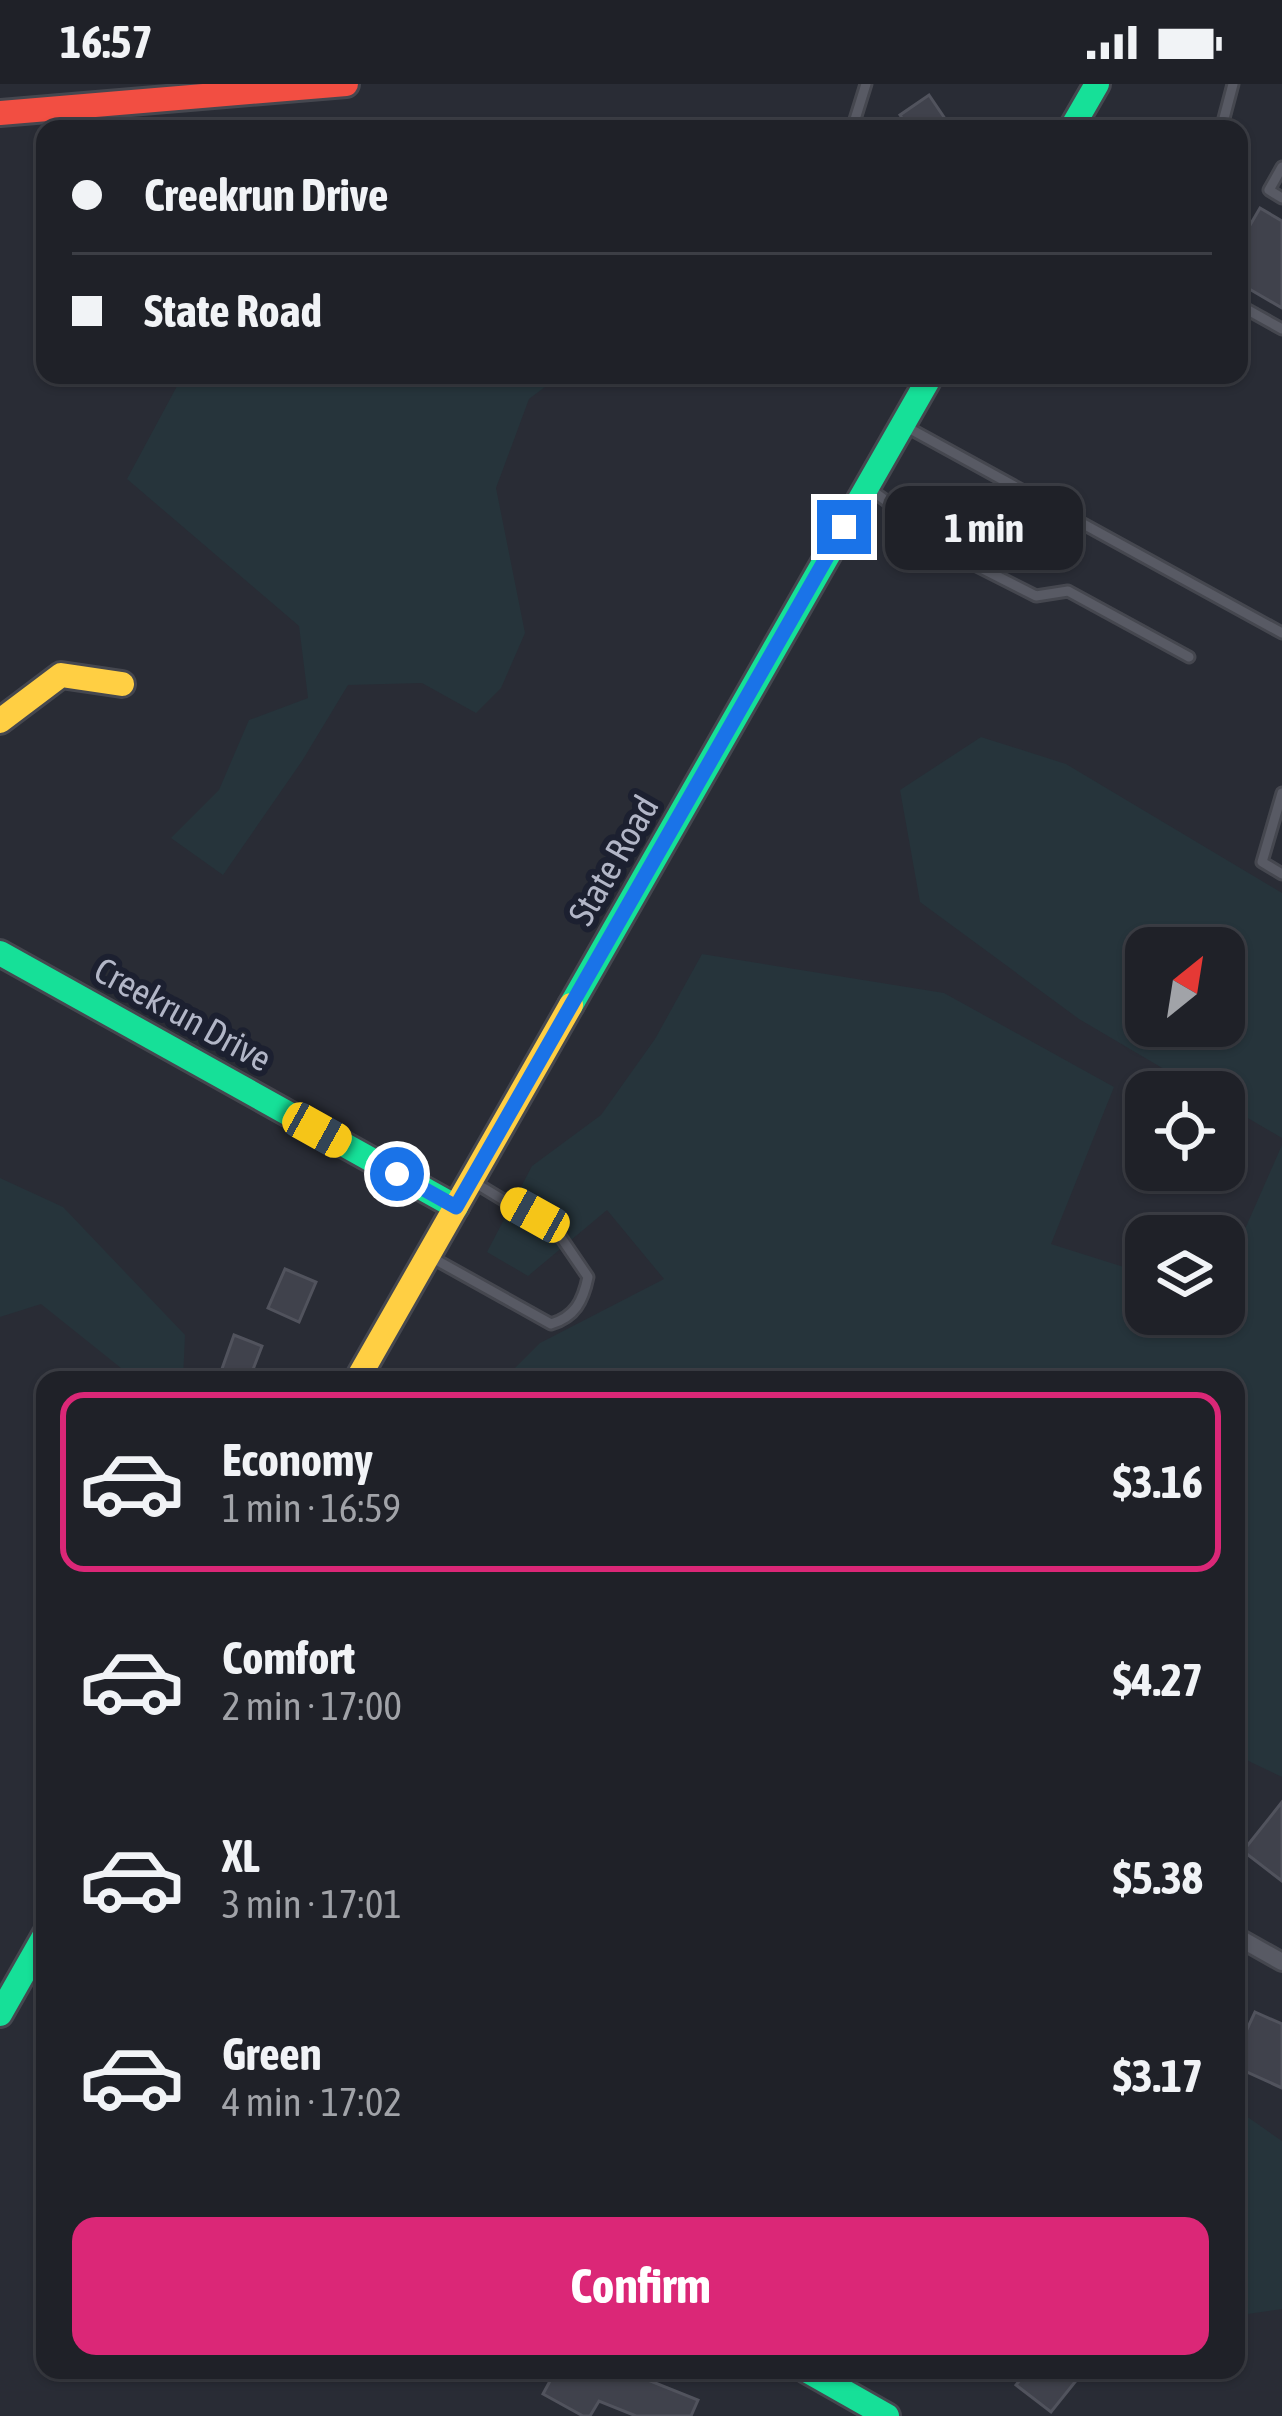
<!DOCTYPE html>
<meta charset="utf-8">
<style>
:root{--surface:#1f2128;--page:#2c2e34;--text:#f1f3f6;--muted:#a1a3a8;--line:#3c3e45;--accent:#db2777}
body{margin:0;font-family:"Asap Condensed",sans-serif;background:var(--page);color:var(--text);height:100vh;display:flex;flex-direction:column;font-size:45px;white-space:nowrap}
*{box-sizing:border-box;margin:0}
p{font-size:39px;color:var(--muted)}
.icon{flex:none;width:66px;height:66px;fill:none;stroke:currentColor;stroke-width:2;stroke-linecap:round;stroke-linejoin:round}
.map{position:relative;flex:1;overflow:hidden}
.panel{position:absolute;left:36px;top:1287px;width:1209px;height:1008px;display:flex;flex-direction:column;background:var(--surface);border-radius:24px;box-shadow:0 3px 9px #0004,0 0 0 3px var(--line)}
.panel>*{flex:none}
.guide{position:absolute;left:36px;top:36px;width:1212px;height:264px;border-radius:24px;box-shadow:0 3px 9px #0004,0 0 0 3px var(--line);display:grid;align-content:center;height:264px;padding:0 36px;background:var(--surface)}
.needle{width:78px;rotate:30deg}
.buttons{position:absolute;left:1125px;top:843px;display:grid;gap:24px}
.buttons a{display:grid;place-items:center;width:120px;height:120px;border-radius:24px;background:var(--surface);box-shadow:0 3px 9px #0004,0 0 0 3px var(--line);font-size:60px}
.end{position:absolute;width:54px;height:54px;margin:-27px;border:15px solid #1a73e8;background:#fff;box-shadow:0 0 0 6px #fff}
.from{border-radius:50%}
.bubble{position:absolute;height:84px;border-radius:24px;background:var(--surface);box-shadow:0 3px 9px #0004,0 0 0 3px var(--line);font-size:39px;font-weight:700;line-height:84px;text-align:center}
.car{position:absolute;width:36px;height:72px;margin:-36px -18px;border-radius:15px;box-shadow:0 0 9px 3px #0007;background:linear-gradient(#f5c518 24%,#345 0 40%,#f5c518 0 76%,#345 0 86%,#f5c518 0)}
.guide b{display:flex;align-items:center;gap:42px;height:114px;font-size:45px}
.guide b+b{border-top:3px solid var(--line)}
.guide i{width:30px;height:30px;background:var(--text)}
ul{padding:21px 0 0;list-style:none}
li{display:flex;align-items:center;gap:36px;height:180px;margin:0 24px 18px;padding:0 12px;border:6px solid transparent;border-radius:24px}
li div{flex:1}
li b{display:block;font-size:45px}
li em{font-style:normal;font-weight:700}
li.on{border-color:var(--accent)}
li>.icon{width:108px;height:108px;stroke-width:1.5}
.action{display:flex;gap:24px;margin-top:auto;padding:24px 36px}
.action a{flex:1;height:138px;border-radius:24px;background:var(--accent);color:#fff;font-size:48px;font-weight:700;line-height:138px;text-align:center}
.status{display:flex;justify-content:space-between;align-items:center;height:84px;padding:0 60px;background:var(--surface);direction:ltr}
.status svg{height:33px;fill:currentColor}
.map>svg:first-child{display:block}
.green{fill:#26343b;fill-rule:evenodd}
.building{fill:#40424c;stroke:#51535d;stroke-width:3}
.lines{fill:none;stroke-linecap:round;stroke-linejoin:round}
.lane-casing{stroke:#45474f;stroke-width:15}
.street-casing{stroke:#45474f;stroke-width:22}
.fast-casing{stroke:#45474f;stroke-width:30}
.slow-casing{stroke:#45474f;stroke-width:30}
.jam-casing{stroke:#45474f;stroke-width:30}
.lane{stroke:#585a64;stroke-width:9}
.street{stroke:#585a64;stroke-width:16}
.fast{stroke:#16e098;stroke-width:24}
.slow{stroke:#ffcf43;stroke-width:24}
.jam{stroke:#f24e42;stroke-width:24}
.route{stroke:#1a73e8;stroke-width:15}
.labels{text-anchor:middle;dominant-baseline:central;stroke-width:12;stroke-linejoin:round;paint-order:stroke}
.street-label{font-size:36px;fill:#b2b6c7;stroke:#1c2030}
</style>
<div class="status"><b>16:57</b><svg viewBox="0 0 49 12"><path d="M0 12V9h3v3zM5 12V6h3v6zM10 12V3h3v9zM15 12V0h3v12zM26 1h20v11H26zM47 4h2v5h-2z"/></svg></div>
<div class="map">
<svg width="1282" height="2332" viewBox="0 0 1282 2332">
<rect width="100%" height="100%" fill="#292c35"/>
<g class="green">
<path d="M183,291H389L419,303L428,291H561L529,315L496,404L525,549L501,604L476,629L422,599L348,601L302,677L223,791L171,754L219,706L249,636L308,614L299,542L127,395Z"/>
<path d="M981,653L1066,680L1282,809V1054L1224,1020V1008H1203L1079,935L920,818L900,706ZM1224,864V942H1146V864Z"/>
<path d="M702,870L944,909L1114,1003L1051,1160L1146,1190V1230H1224V1168L1245,1145L1282,1061V1693L1236,1671V1296H503L540,1259L664,1195L607,1126L528,1192L487,1168L532,1082L601,1031L655,955Z"/>
<path d="M0,1094L63,1123L185,1251L183,1296H136L41,1220L0,1233Z"/>
<path d="M1236,2025L1282,2057V2225L1241,2231L1236,2229Z"/>
</g>
<g class="building">
<path d="M929,11L952,45H909L900,31Z"/>
<path d="M1260,124L1282,137V224L1239,199V160Z"/>
<path d="M285,1185L316,1198L299,1238L268,1224Z"/>
<path d="M234,1251L262,1262L249,1296H218Z"/>
<path d="M1282,1718V1797L1243,1767Z"/>
<path d="M1255,1928L1282,1940V2004L1236,1983V1969Z"/>
<path d="M530,2286H623L698,2316L691,2332H636L599,2317L590,2332H583L543,2310L550,2297Z"/>
<path d="M1028,2286H1059L1075,2298L1051,2328L1016,2301Z"/>
</g>
<g class="lines">
<g class="lane-casing">
<g id="lane">
<path d="M852,45L866,0"/>
<path d="M1212,45L1223,38L1233,0"/>
<path d="M1282,83L1269,106L1282,114"/>
<path d="M1239,221L1282,245"/>
<path d="M903,341L1282,549"/>
<path d="M867,403L975,481L1036,512L1068,507L1189,573"/>
<path d="M1282,709L1262,778L1282,790"/>
<path d="M429,1172L551,1240C575,1233 583,1217 588,1193L558,1149L472,1097"/>
</g>
</g>
<g class="street-casing">
<path id="street" d="M1236,1852L1282,1878"/>
</g>
<g class="fast-casing">
<g id="fast">
<path d="M1071,45L1097,0"/>
<path d="M0,869L456,1123"/>
<path d="M571,921L931,291"/>
<path d="M0,1930L45,1851"/>
<path d="M806,2286L887,2332"/>
</g>
</g>
<g class="slow-casing">
<g id="slow">
<path d="M0,637L61,591L122,600"/>
<path d="M357,1296L571,921"/>
</g>
</g>
<g class="jam-casing">
<path id="jam" d="M0,29L346,0"/>
</g>
<use href="#lane" class="lane"/>
<use href="#street" class="street"/>
<use href="#fast" class="fast"/>
<use href="#slow" class="slow"/>
<use href="#jam" class="jam"/>
</g>
<g class="lines">
<path class="route" d="M397,1090L456,1123L844,443"/>
</g>
<g class="labels">
<g class="street-label">
<text transform="translate(613 776) rotate(-60)">State Road</text>
<text transform="translate(183 930) rotate(29)">Creekrun Drive</text>
</g>
</g>
</svg>
<div class="buttons">
<a><svg class="needle" viewBox="-14 -14 28 28"><path d="M0-13l5 13h-10z" fill="#e53935"/><path d="M0 13l5-13h-10z" fill="#a1a3a8"/></svg></a>
<a><svg class="icon" aria-label="locate" viewBox="0 0 24 24"><circle cx="12" cy="12" r="6"/><path d="M12 2v4M12 18v4M2 12h4M18 12h4"/></svg></a>
<a><svg class="icon" aria-label="layers" viewBox="0 0 24 24"><path d="M12 4l9 5-9 5-9-5zM3 14l9 5 9-5"/></svg></a>
</div>
<i class="end from" style="left:397px;top:1090px"></i>
<i class="end" style="left:844px;top:443px"></i>
<div class="bubble" style="left:885px;top:402px;width:198px">1 min</div>
<i class="car" style="left:317px;top:1046px;rotate:119deg"></i>
<i class="car" style="left:535px;top:1131px;rotate:299deg"></i>
<div class="guide">
<b><i class="from"></i>Creekrun Drive</b>
<b><i></i>State Road</b>
</div>
<section class="panel">
<ul>
<li class="on"><svg class="icon" aria-label="car" viewBox="0 0 24 24"><path d="M5 17H2v-5l4-1 3-4h7l3 4 3 1v5h-3M9 17h6M6 11h13"/><circle cx="7" cy="17" r="2"/><circle cx="17" cy="17" r="2"/></svg><div><b>Economy</b><p>1 min · 16:59</p></div><em>$3.16</em></li>
<li><svg class="icon" aria-label="car" viewBox="0 0 24 24"><path d="M5 17H2v-5l4-1 3-4h7l3 4 3 1v5h-3M9 17h6M6 11h13"/><circle cx="7" cy="17" r="2"/><circle cx="17" cy="17" r="2"/></svg><div><b>Comfort</b><p>2 min · 17:00</p></div><em>$4.27</em></li>
<li><svg class="icon" aria-label="car" viewBox="0 0 24 24"><path d="M5 17H2v-5l4-1 3-4h7l3 4 3 1v5h-3M9 17h6M6 11h13"/><circle cx="7" cy="17" r="2"/><circle cx="17" cy="17" r="2"/></svg><div><b>XL</b><p>3 min · 17:01</p></div><em>$5.38</em></li>
<li><svg class="icon" aria-label="car" viewBox="0 0 24 24"><path d="M5 17H2v-5l4-1 3-4h7l3 4 3 1v5h-3M9 17h6M6 11h13"/><circle cx="7" cy="17" r="2"/><circle cx="17" cy="17" r="2"/></svg><div><b>Green</b><p>4 min · 17:02</p></div><em>$3.17</em></li>
</ul>
<div class="action"><a>Confirm</a></div>
</section>
</div>
